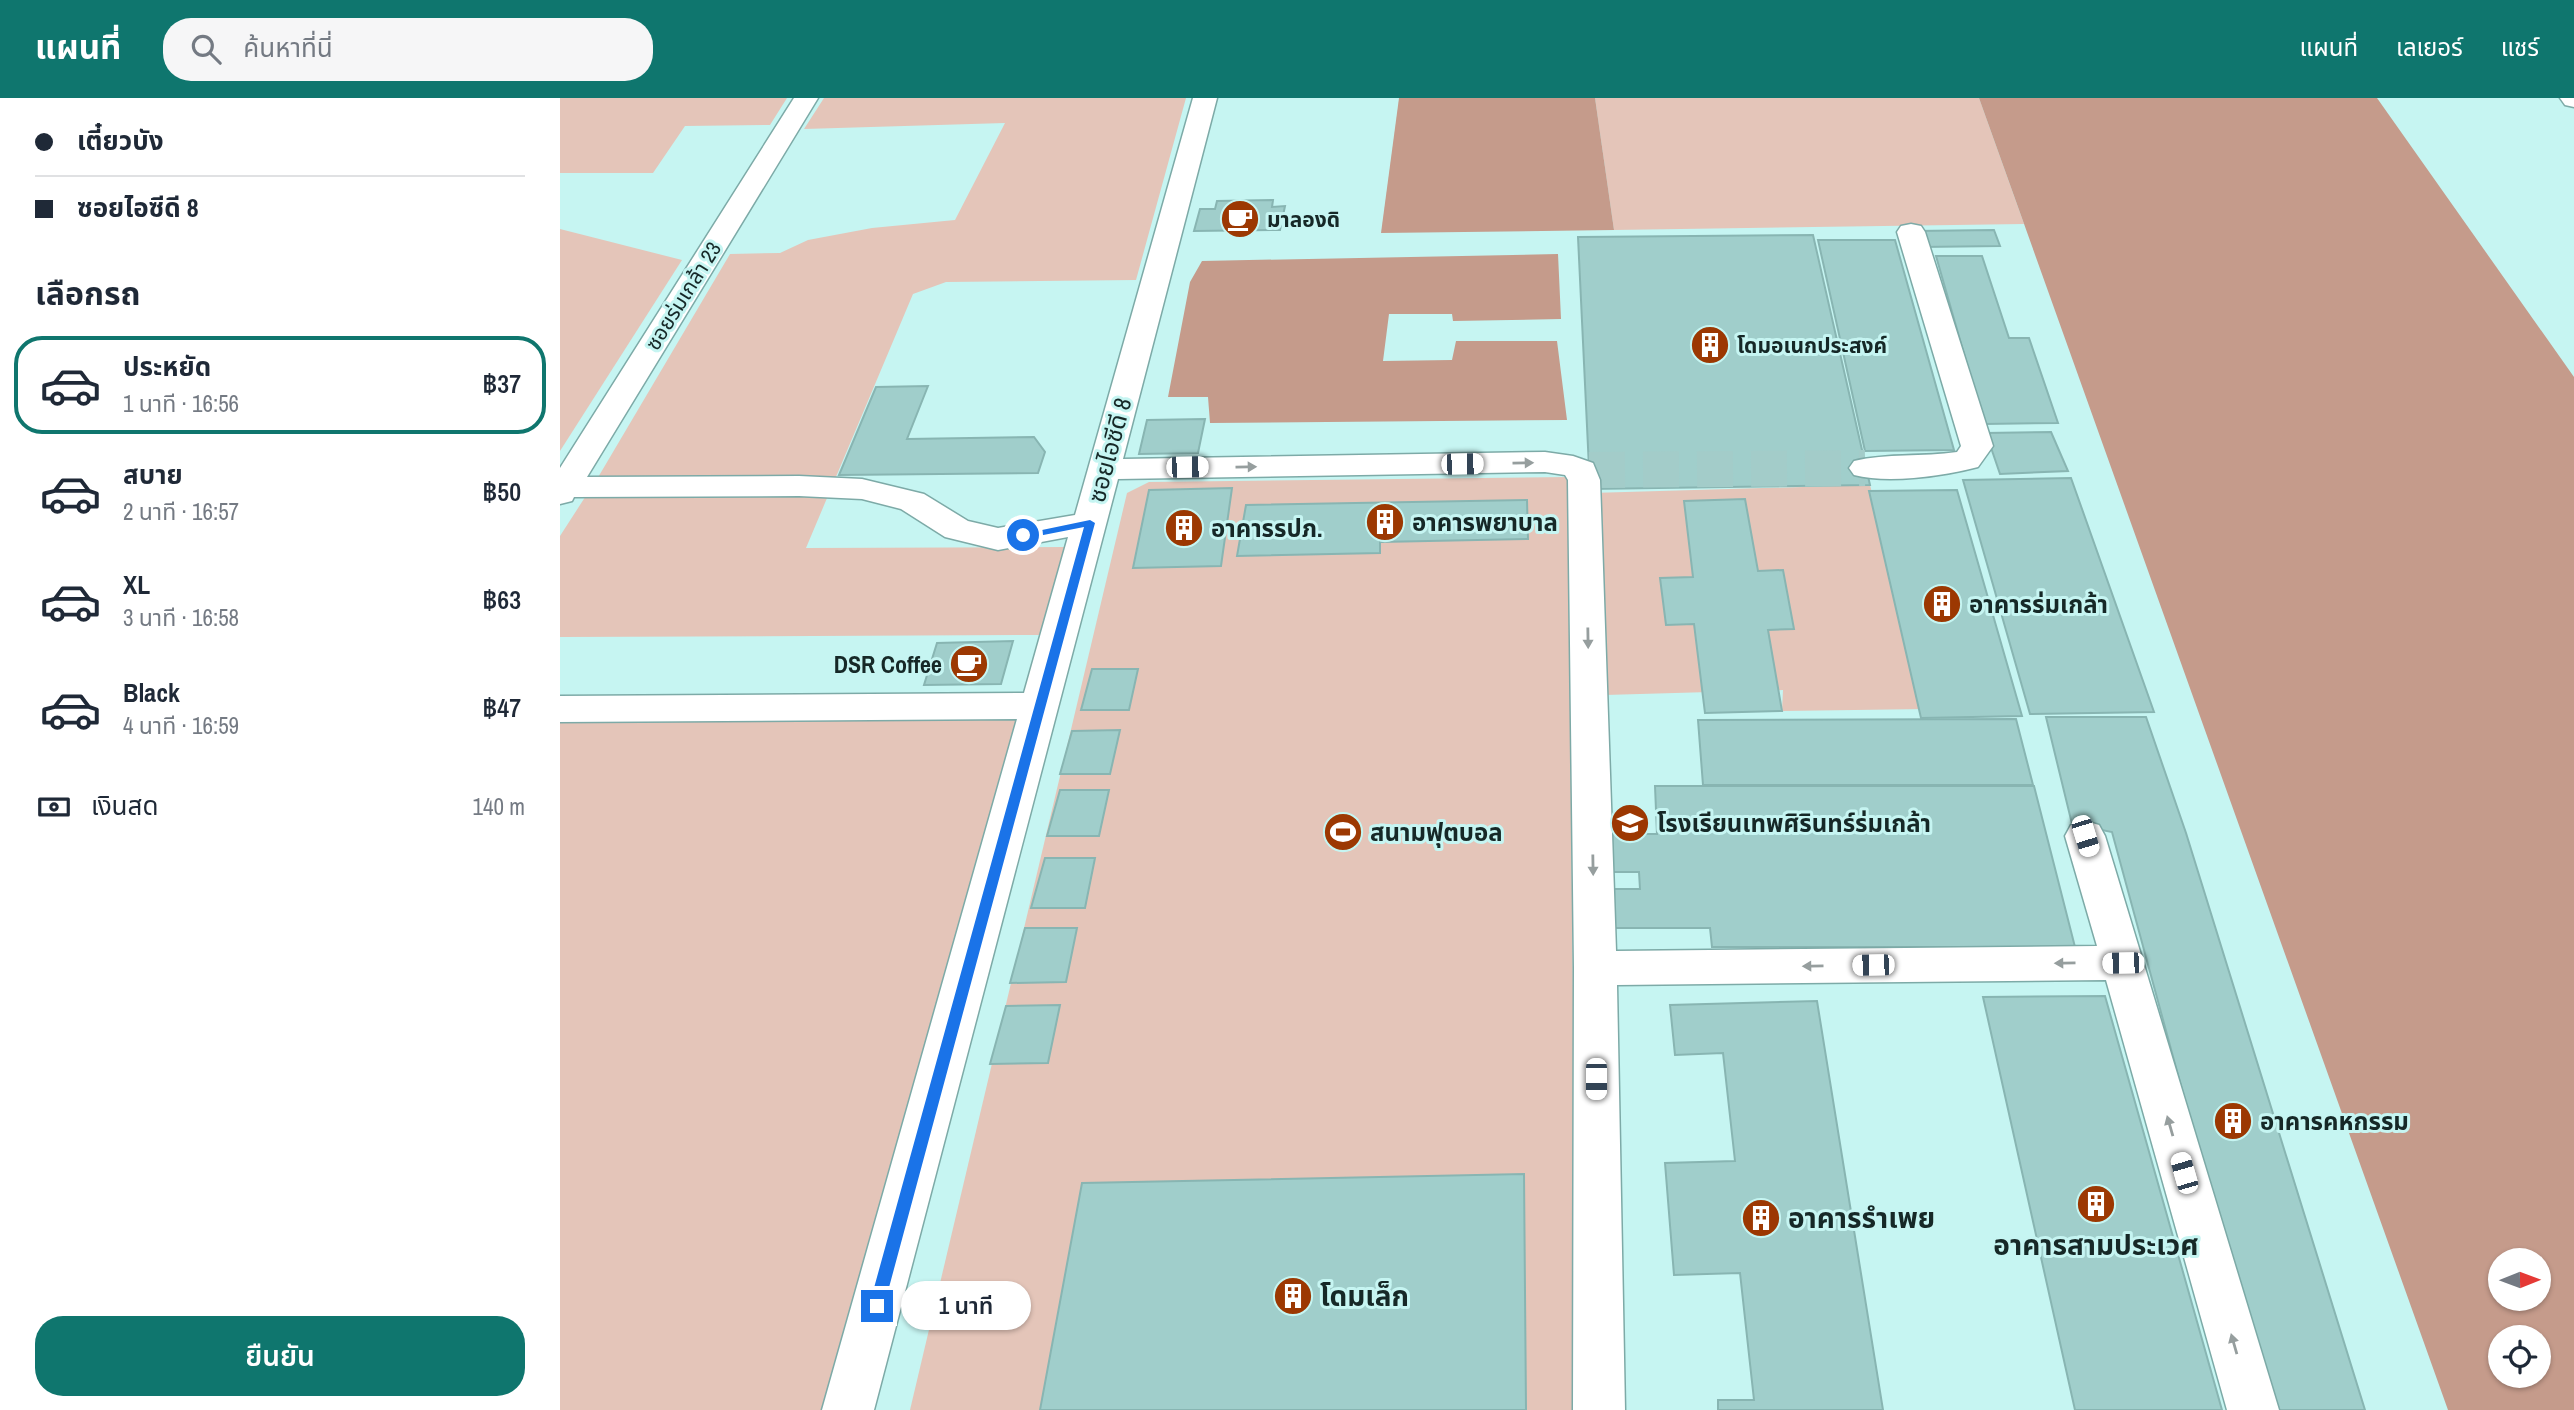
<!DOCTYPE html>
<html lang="th">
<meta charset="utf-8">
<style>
:root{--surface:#fff;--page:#f6f6f7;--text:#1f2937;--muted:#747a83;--line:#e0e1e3;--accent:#0f766e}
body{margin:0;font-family:"Archivo Narrow","Noto Sans Thai",sans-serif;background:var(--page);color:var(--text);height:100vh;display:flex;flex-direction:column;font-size:26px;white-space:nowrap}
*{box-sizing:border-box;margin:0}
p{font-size:23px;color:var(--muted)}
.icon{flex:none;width:38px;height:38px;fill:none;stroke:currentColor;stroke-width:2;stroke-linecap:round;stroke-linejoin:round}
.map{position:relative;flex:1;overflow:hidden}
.sheet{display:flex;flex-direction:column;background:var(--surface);width:560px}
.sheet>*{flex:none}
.banner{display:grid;align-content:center;height:154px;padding:0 35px;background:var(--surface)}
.needle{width:46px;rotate:89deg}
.buttons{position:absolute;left:1928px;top:1150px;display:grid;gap:14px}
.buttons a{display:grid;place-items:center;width:63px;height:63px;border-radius:50%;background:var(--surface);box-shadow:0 2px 5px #0004;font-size:35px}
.end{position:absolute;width:32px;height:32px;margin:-16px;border:9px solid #1a73e8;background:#fff;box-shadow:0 0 0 4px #fff}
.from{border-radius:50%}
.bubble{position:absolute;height:49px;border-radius:24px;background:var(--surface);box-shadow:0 2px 5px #0004;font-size:23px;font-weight:600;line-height:49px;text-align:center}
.car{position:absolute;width:21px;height:42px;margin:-21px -10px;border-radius:9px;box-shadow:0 0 5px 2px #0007;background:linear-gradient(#fff 24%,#345 0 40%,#fff 0 76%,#345 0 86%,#fff 0)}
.banner b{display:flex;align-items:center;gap:24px;height:66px;font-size:26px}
.banner b+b{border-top:2px solid var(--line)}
.banner i{width:18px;height:18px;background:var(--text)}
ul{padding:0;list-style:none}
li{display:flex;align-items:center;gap:21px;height:98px;margin:0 14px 10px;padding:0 21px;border:4px solid transparent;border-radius:28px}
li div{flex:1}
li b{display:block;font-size:26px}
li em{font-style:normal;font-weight:600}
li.active{border-color:var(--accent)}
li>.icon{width:63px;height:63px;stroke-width:1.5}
h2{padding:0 35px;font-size:32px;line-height:84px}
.pay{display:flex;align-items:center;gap:18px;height:77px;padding:0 35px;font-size:26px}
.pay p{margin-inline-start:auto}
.action{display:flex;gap:14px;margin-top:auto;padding:14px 35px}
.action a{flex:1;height:80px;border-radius:28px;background:var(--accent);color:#fff;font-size:28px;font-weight:600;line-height:80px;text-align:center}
header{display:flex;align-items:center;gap:42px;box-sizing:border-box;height:98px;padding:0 35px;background:var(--accent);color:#fff}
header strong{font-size:33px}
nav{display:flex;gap:38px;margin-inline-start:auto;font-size:24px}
.search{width:490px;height:63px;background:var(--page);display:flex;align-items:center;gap:18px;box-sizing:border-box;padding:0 24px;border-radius:28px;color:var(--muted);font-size:26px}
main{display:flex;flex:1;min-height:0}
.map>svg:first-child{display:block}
.green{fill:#e4c5b9}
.water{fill:#c59b8b;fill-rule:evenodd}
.building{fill:#a0cecb;stroke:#88b5b2;stroke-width:2}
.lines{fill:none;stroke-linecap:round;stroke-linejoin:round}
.minor-tunnel{stroke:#a3ccc9;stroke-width:36;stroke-dasharray:36 18;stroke-linecap:butt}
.minor-casing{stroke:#7daaa7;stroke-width:3}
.minor{fill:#fff;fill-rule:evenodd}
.oneway{fill:#969e9e}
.route{fill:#1a73e8}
.labels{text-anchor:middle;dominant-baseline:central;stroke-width:6;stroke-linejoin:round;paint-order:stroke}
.far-poi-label{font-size:21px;font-weight:bold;fill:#162827;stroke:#c6f5f2;text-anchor:start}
.far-street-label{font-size:21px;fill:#162827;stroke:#c6f5f2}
.street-label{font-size:24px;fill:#162827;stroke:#c6f5f2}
.poi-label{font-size:24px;font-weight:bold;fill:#162827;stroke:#c6f5f2;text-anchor:start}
.near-poi-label{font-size:28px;font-weight:bold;fill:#162827;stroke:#c6f5f2;text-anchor:start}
</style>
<header>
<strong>แผนที่</strong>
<div class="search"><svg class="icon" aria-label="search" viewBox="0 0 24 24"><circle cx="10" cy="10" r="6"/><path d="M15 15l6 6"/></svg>ค้นหาที่นี่</div>
<nav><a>แผนที่</a><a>เลเยอร์</a><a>แชร์</a></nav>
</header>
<main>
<section class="sheet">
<div class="banner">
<b><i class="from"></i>เตี๋ยวบัง</b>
<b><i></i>ซอยไอซีดี 8</b>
</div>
<h2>เลือกรถ</h2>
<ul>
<li class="active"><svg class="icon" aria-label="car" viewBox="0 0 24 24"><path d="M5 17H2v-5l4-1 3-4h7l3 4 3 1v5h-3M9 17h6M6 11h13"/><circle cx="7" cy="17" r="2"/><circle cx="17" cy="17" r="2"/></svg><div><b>ประหยัด</b><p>1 นาที · 16:56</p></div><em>฿37</em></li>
<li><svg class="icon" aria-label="car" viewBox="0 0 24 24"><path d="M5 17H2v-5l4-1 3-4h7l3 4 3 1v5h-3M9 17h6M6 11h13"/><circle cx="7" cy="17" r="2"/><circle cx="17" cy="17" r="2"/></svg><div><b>สบาย</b><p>2 นาที · 16:57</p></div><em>฿50</em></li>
<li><svg class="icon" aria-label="car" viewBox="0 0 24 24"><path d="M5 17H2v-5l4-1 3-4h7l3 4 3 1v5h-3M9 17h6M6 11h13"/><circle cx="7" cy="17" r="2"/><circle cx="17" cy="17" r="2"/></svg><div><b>XL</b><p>3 นาที · 16:58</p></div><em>฿63</em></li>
<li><svg class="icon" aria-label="car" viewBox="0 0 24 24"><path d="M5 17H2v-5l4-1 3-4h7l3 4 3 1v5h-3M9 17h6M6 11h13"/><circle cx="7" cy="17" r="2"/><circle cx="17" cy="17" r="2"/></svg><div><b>Black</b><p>4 นาที · 16:59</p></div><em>฿47</em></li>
</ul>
<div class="pay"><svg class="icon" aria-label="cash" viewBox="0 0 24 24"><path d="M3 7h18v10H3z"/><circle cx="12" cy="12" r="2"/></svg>เงินสด<p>140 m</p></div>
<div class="action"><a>ยืนยัน</a></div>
</section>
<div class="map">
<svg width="2014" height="1312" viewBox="0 0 2014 1312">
<rect width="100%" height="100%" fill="#c6f5f2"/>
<g class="green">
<path d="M0,0H227L210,27L125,28L93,75H0Z"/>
<path d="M264,0H626L576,182L386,184L353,196L246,450L506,449L480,537L0,539V438L40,376L170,156L220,155L248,142L312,130L395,122L445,25L244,31Z"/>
<path d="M1035,0H1419L1464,126L1054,132Z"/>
<path d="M0,131L122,162L0,353Z"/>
<path d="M1008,379L1017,1312H350L567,395L589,384Z"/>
<path d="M1310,387L1367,611L1222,613L1223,592L1045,597L1031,395Z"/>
<path d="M459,621L267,1312H0V625Z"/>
</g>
<g class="water">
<path d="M839,0H1035L1054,132L821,135Z"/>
<path d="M1419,0H1817L2014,279V1312H1888ZM1979,1162V1200H1941V1162ZM1979,1239V1278H1941V1239Z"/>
<path d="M998,156L1001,221L893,223L892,216H829L823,263L892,262L896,243H997L1007,322L650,325L648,299H608L630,184L642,163Z"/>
</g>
<g class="building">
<path d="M713,102L712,109L725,108L720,132L634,133L640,111H655L657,103Z"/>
<path d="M1434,132L1440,148L1361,149L1356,133Z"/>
<path d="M1253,137L1310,387L1030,391L1018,139Z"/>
<path d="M1258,142H1335L1394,352L1305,353Z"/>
<path d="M1376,158H1422L1449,240H1469L1498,325L1424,326Z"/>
<path d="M368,288L347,341L474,339L485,354L478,375L279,377L316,289Z"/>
<path d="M645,321L638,355L579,356L587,322Z"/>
<path d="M1491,334L1508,373L1440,376L1426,335Z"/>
<path d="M1511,380L1594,614L1470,616L1403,382Z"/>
<path d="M672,390L661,468L573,470L589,392Z"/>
<path d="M1397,392L1462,618L1361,620L1309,393Z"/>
<path d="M1185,401L1198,473L1223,472L1234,531L1208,532L1222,613L1145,615L1134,526L1106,527L1100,480L1133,479L1124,403Z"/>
<path d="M967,402L968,441L820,444V455L677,458L686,407Z"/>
<path d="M453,543L441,586L364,587L377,545Z"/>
<path d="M532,571H578L569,612H521Z"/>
<path d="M1486,619H1586L1626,735L1805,1312H1709L1552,734L1512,726Z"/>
<path d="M1456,621L1473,687H1143L1138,622Z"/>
<path d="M560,632L550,676H500L512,633Z"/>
<path d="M1095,688H1474L1515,849H1152L1150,830H1052L1051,791H1080L1079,774H1052L1051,736H1097Z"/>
<path d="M500,692H549L539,738H487Z"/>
<path d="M485,760H535L525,810H471Z"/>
<path d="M465,830H517L506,884L450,885Z"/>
<path d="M1545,898L1662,1312H1515L1423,899Z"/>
<path d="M1257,903L1323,1312H1158V1302H1194L1180,1175L1114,1177L1105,1065L1175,1063L1163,955L1115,957L1110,907Z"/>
<path d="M500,907L488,965L430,966L446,908Z"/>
<path d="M964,1076L966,1312H480L522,1085Z"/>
</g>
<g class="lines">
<path class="minor-tunnel" d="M1029,372L1305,370"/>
<g class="minor-casing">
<g id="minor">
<path d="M234,0H258L27,379L239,378L302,381L364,396L408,423L438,430L515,417L633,0H657L563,361L985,354L1013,358L1033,365L1040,382L1056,853L1537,848L1505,738L1511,727L1525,723L1539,727L1545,738L1719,1312H1667L1546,882L1057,887L1065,1312H1013L1014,870L1008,382L1005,377L985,374L558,381L314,1312H262L457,621L0,624V598L464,595L508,439L438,452L385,439L341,411L302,401L239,398L14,399L12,403L0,406V370Z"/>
<path d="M2000,0H2014V9L2005,7Z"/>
<path d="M1351,126L1361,128L1365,134L1433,348L1418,369C1384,378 1328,386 1294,377L1289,370L1294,363C1326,355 1363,359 1397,354L1401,348L1337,134L1341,128Z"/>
</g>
</g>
<use href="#minor" class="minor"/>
</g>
<defs><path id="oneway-solid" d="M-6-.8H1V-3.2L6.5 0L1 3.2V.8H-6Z" transform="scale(1.75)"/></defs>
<g class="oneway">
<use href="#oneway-solid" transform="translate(963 365) rotate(-1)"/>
<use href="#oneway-solid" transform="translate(686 369) rotate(-1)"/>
<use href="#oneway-solid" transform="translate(1028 540) rotate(89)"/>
<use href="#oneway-solid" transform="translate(1033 767) rotate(89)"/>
<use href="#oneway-solid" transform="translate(1505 865) rotate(179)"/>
<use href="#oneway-solid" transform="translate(1253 868) rotate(179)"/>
<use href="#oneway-solid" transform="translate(1610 1028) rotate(-106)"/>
<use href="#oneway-solid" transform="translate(1674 1246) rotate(-106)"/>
</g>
<path class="route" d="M530,422L535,425L324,1208L317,1215L309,1208L524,429L463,441L458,437Z"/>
<defs>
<g id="cafe-disc" transform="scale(2.0125)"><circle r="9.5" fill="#9c3802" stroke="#c6f5f2"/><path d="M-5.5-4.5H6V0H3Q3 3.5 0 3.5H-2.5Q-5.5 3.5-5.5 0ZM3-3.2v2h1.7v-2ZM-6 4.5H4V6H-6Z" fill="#fff"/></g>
<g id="building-disc" transform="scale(2.0125)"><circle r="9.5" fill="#9c3802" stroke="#c6f5f2"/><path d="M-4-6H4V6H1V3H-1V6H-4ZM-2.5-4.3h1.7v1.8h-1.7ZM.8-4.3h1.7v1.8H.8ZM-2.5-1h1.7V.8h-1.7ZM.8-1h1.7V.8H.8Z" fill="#fff"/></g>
<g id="school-disc" transform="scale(2.0125)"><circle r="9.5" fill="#9c3802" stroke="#c6f5f2"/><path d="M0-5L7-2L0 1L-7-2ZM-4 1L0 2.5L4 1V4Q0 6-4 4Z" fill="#fff"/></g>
<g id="stadium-disc" transform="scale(2.0125)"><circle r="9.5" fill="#9c3802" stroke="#c6f5f2"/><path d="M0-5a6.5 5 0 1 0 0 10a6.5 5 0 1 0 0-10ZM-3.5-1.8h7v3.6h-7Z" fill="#fff"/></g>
</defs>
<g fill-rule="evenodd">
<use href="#cafe-disc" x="680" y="121"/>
<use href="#building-disc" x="1150" y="247"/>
<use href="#building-disc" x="825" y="424"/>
<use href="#building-disc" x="624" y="430"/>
<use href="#building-disc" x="1382" y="506"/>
<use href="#cafe-disc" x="409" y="566"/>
<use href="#school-disc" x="1070" y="725"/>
<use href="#stadium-disc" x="783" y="734"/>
<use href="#building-disc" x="1673" y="1023"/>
<use href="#building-disc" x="1536" y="1106"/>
<use href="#building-disc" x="1201" y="1120"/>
<use href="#building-disc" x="733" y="1198"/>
</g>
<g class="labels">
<g class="far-poi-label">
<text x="707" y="121">มาลองดิ</text>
<text x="1177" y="247">โดมอเนกประสงค์</text>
</g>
<g class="far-street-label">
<text transform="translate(123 198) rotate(-58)">ซอยร่มเกล้า 23</text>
</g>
<g class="street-label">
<text transform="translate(549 352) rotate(-75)">ซอยไอซีดี 8</text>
</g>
<g class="poi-label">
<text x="852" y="424">อาคารพยาบาล</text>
<text x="651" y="430">อาคารรปภ.</text>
<text x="1409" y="506">อาคารร่มเกล้า</text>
<text x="382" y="566" text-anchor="end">DSR Coffee</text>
<text x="1097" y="725">โรงเรียนเทพศิรินทร์ร่มเกล้า</text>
<text x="810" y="734">สนามฟุตบอล</text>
<text x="1700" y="1023">อาคารคหกรรม</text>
</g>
<g class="near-poi-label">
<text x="1228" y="1120">อาคารรำเพย</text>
<text x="1536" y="1147" text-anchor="middle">อาคารสามประเวศ</text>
<text x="760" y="1198">โดมเล็ก</text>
</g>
</g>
</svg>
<div class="buttons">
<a><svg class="needle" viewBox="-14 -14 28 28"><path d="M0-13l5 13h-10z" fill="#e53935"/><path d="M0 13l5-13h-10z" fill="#747a83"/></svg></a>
<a><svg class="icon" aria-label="locate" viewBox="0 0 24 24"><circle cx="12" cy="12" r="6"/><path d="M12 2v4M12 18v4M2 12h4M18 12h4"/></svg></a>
</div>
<i class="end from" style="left:463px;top:437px"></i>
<i class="end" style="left:317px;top:1208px"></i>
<div class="bubble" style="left:341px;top:1183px;width:130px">1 นาที</div>
<i class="car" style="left:902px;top:366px;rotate:89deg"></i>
<i class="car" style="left:627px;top:369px;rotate:89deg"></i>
<i class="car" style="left:1525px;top:738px;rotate:163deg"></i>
<i class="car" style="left:1563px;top:865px;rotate:269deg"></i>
<i class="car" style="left:1313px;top:867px;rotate:269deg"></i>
<i class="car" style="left:1036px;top:981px;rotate:180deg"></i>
<i class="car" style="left:1624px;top:1075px;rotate:344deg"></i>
</div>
</main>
